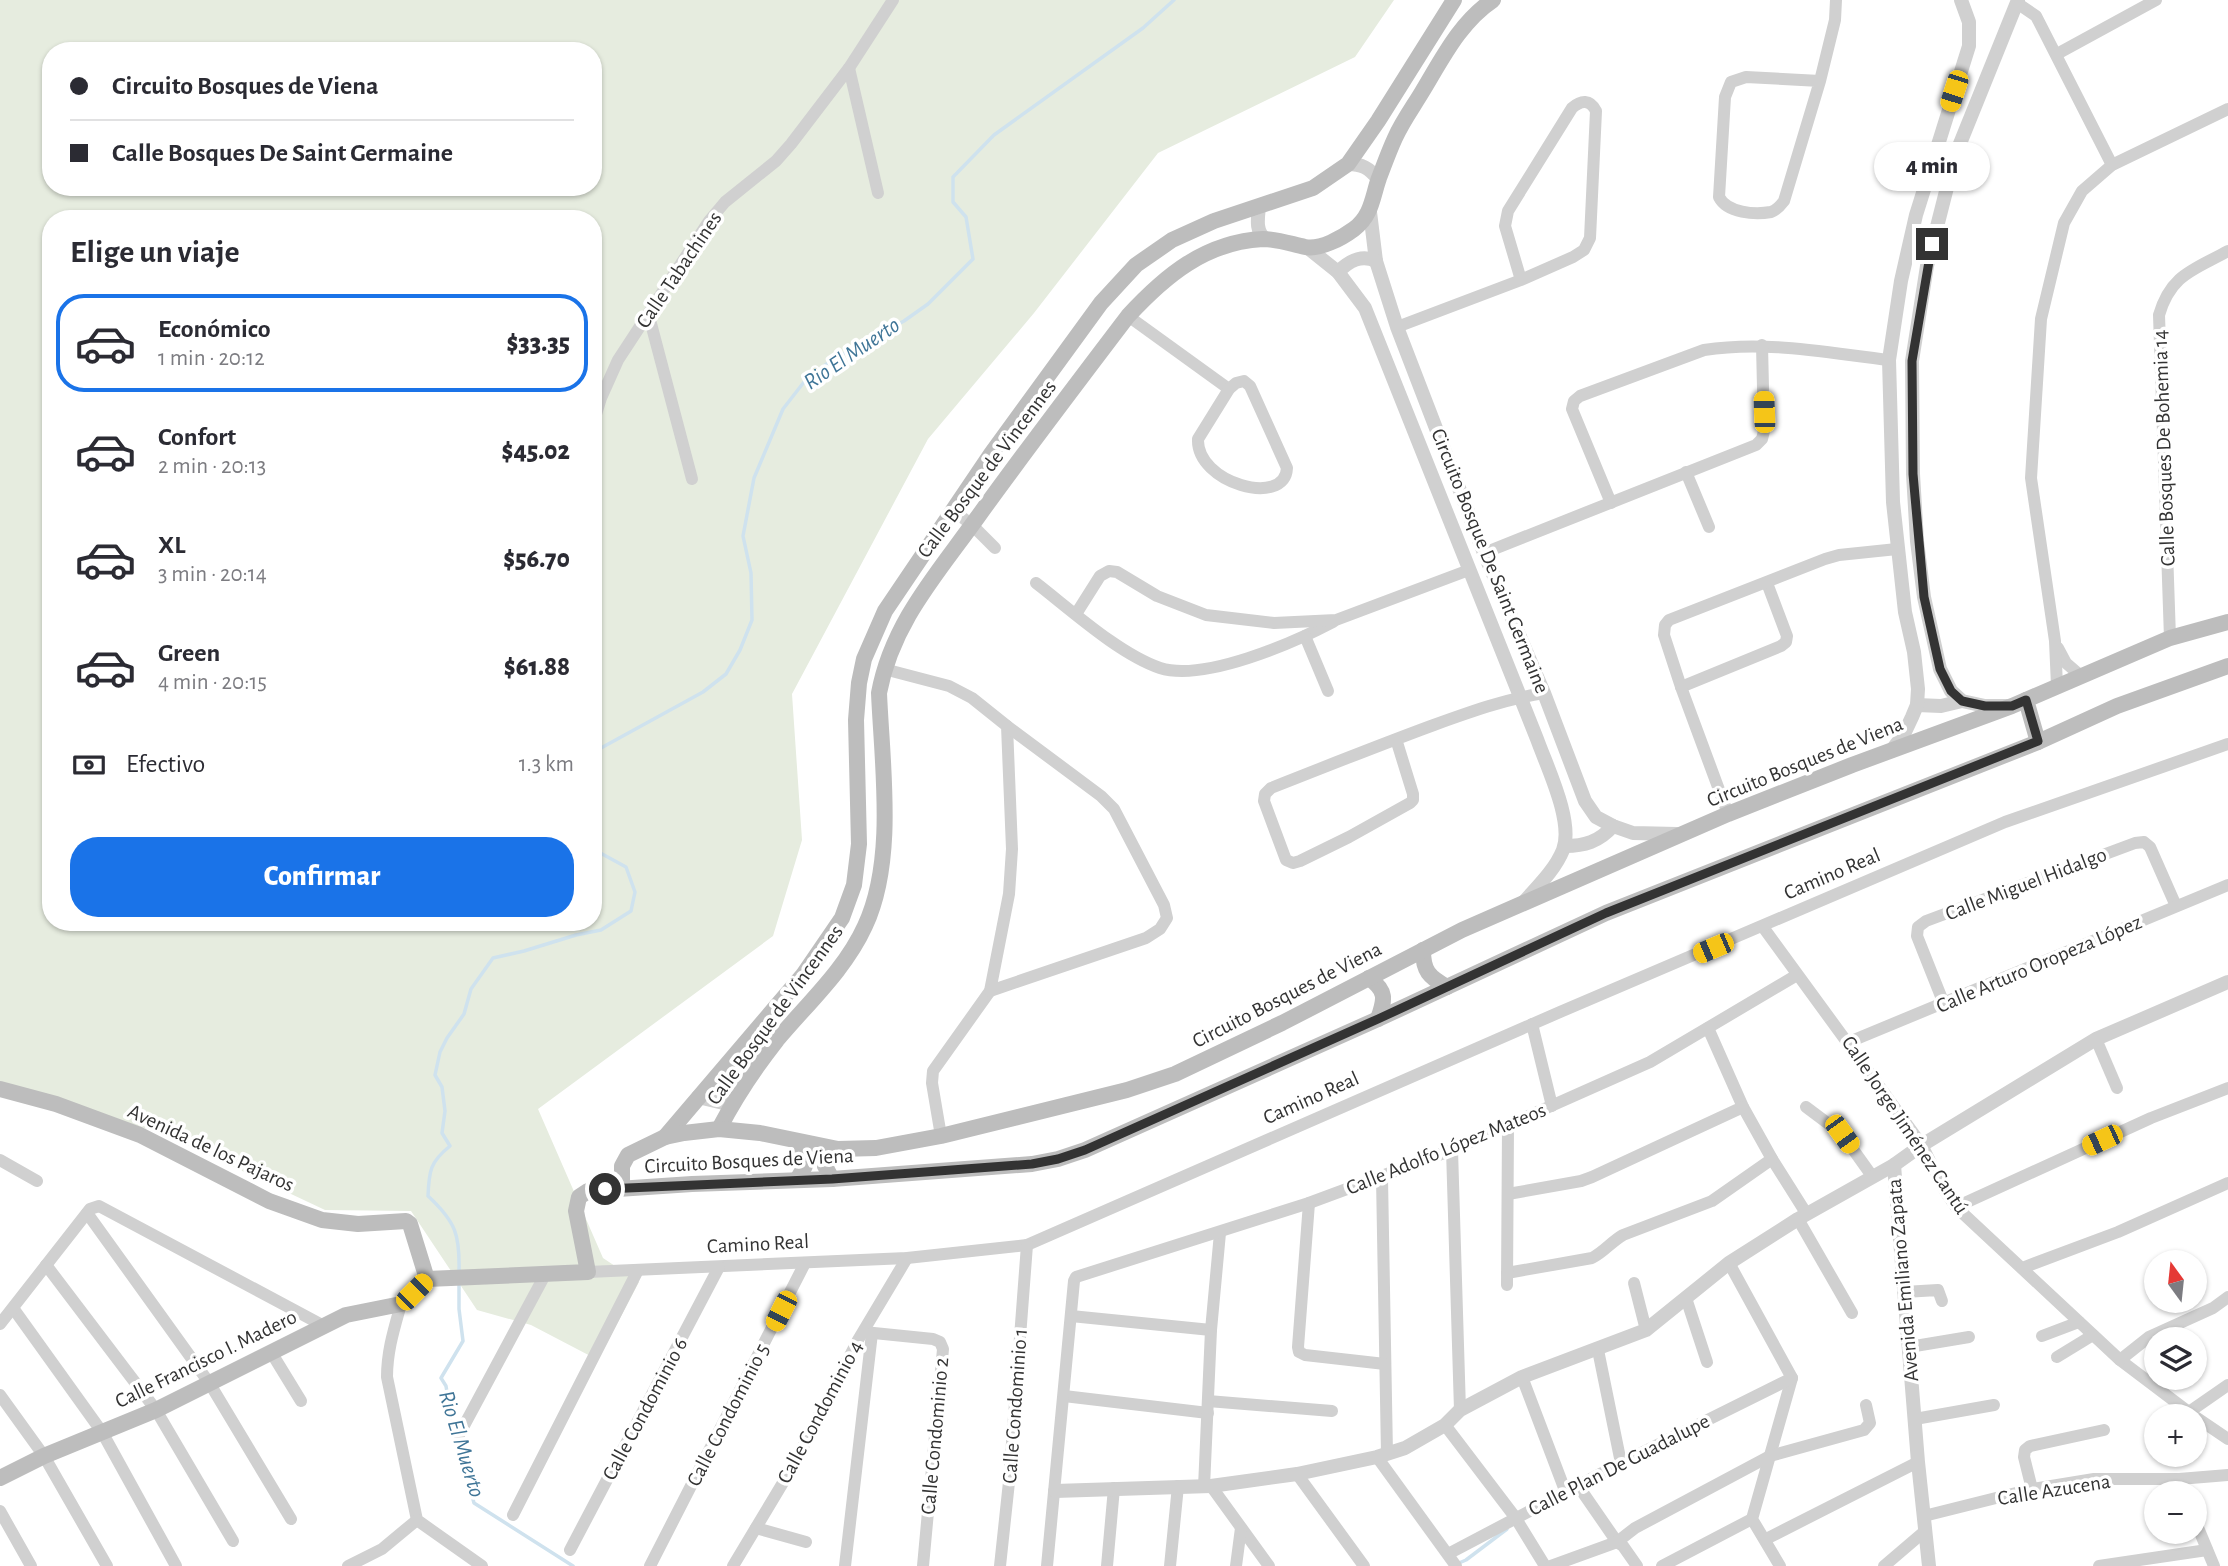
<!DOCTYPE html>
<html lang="es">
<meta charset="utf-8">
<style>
:root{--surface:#fff;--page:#f2f2f3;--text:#2b2b33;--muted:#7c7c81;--line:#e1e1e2;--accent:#1a73e8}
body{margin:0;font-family:"Alegreya Sans",sans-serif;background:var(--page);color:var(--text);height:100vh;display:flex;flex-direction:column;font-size:26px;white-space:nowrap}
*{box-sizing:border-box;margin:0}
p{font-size:23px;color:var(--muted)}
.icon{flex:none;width:38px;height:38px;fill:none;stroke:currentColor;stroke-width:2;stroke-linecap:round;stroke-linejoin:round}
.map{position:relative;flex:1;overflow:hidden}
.panel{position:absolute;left:42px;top:210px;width:560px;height:721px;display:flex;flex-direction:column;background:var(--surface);border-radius:28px;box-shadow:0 2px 5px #0004}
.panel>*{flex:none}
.guide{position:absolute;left:42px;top:42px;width:560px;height:154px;border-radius:28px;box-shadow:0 2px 5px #0004;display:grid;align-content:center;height:154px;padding:0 28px;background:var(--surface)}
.needle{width:46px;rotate:345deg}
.buttons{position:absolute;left:2144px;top:1250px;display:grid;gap:14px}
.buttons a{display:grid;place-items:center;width:63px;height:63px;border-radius:50%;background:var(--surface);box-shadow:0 2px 5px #0004;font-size:35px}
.end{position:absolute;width:32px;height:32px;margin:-16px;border:9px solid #333;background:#fff;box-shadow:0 0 0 4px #fff}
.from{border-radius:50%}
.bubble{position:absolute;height:49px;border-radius:24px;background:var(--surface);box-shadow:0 2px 5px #0004;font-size:23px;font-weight:800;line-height:49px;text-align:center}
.car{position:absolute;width:21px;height:42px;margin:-21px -10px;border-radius:9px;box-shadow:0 0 5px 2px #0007;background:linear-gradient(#f5c518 24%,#345 0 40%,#f5c518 0 76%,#345 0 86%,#f5c518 0)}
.guide b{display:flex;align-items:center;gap:24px;height:66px;font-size:26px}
.guide b+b{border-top:2px solid var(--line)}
.guide i{width:18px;height:18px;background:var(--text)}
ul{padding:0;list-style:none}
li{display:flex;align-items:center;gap:21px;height:98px;margin:0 14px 10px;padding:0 14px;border:4px solid transparent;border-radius:28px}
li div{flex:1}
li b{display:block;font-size:26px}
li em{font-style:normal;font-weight:800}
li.on{border-color:var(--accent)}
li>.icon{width:63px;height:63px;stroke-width:1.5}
h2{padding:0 28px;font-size:32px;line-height:84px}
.pay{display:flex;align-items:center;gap:18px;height:77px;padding:0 28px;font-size:26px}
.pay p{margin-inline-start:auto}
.cta{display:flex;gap:14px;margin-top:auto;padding:14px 28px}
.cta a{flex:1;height:80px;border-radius:28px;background:var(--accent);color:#fff;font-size:28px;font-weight:800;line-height:80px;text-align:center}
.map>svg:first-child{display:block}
.green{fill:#e6ecdf;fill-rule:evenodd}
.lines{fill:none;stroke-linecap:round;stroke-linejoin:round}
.stream{stroke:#cfe2ee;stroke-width:3.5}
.minor{stroke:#d0d0d0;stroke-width:12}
.tertiary{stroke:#d0d0d0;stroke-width:14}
.secondary{stroke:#bdbdbd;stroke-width:16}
.route{stroke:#333;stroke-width:9}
.labels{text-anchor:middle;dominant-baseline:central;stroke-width:7;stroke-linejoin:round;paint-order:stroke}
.street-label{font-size:21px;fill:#333;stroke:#fff}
.water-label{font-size:23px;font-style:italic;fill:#3f7597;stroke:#fff}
</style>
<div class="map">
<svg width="2228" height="1566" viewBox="0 0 2228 1566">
<rect width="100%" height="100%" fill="#fff"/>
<path class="green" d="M0,0H1394L1355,57L1158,153L1034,313L928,439L792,694L802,840L773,936L538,1109L603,1258L639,1282L598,1360L531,1325L477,1310L411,1211L325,1210L164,1134L0,1085ZM51,51H593V187H51ZM51,219H593V922H51Z"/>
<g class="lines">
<g class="stream">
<path d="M593,758L601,748L703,692L726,674L740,650L752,620L751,573L743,536L754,478L783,409L804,382L829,362L904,321L928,304L973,259L966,217L953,202V177L994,135L1143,28L1174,0"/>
<path d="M459,1272C460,1235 456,1222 428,1196C429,1171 430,1162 450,1146L442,1133L445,1111L442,1087L435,1075L440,1052L447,1038L464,1014L471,989L493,958L524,951L576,935L601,930L631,911L635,892L626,867L593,849"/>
<path d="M459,1284V1309L463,1341L441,1378L446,1386L452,1422L474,1503L573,1566"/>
<path d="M1459,1563L1466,1560L1507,1529"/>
</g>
<g class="minor">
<path d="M2017,3L2036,16L2112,165"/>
<path d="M2057,54L2156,0"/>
<path d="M849,68L878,193"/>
<path d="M1820,81L1746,77L1731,82L1725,97L1719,197C1727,213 1755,215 1771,212C1777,210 1781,205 1784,201L1820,81L1835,20L1836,0"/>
<path d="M649,316L692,479"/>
<path d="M1128,316L1229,389"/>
<path d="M1397,327L1521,280L1573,257L1584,250L1590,238L1596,111C1590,99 1581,100 1572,108L1508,211L1505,226L1521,280"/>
<path d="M1244,381L1250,386L1287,468C1285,508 1196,483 1198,439L1229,389L1236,383Z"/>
<path d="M593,424L601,398L618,360L709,221L725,202L776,161L791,144L849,68L893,0"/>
<path d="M1686,472L1709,527"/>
<path d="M1611,503L1572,409L1574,401L1580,396L1704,350C1766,340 1828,353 1889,360"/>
<path d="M954,511L972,525L995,548"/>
<path d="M1484,553L1756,445L1762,439L1764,431L1762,345"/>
<path d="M1036,583C1071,610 1119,654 1160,668C1204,682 1293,643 1333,622"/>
<path d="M1076,614L1100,576L1109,571L1117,572L1157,596L1206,615L1274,623L1336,620L1469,570"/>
<path d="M1305,636L1328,691"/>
<path d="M2170,638L2159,315C2171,274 2194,270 2228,251"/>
<path d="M2058,648L2066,663L2081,676"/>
<path d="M884,669L949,686L972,698L1007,726L1012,849L1009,894L990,991L933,1071L932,1083L941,1136"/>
<path d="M2057,686L2055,641L2031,478L2041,319L2064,223L2082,191L2112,165L2228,109"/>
<path d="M1681,687L1781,646L1786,642L1787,636L1767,583"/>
<path d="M1396,739L1413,794V800L1410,803L1349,837L1300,861L1293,863L1286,860L1264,801L1265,794L1271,788C1324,767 1377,746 1431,726C1467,713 1505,699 1544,693"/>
<path d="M1728,814L1681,687L1664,635L1665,625L1669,620L1825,559L1839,555L1897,549"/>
<path d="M1763,927L1922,1145L1945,1191L1956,1207L2120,1360L2194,1416"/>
<path d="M990,991L1146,938L1160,929L1167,918L1164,905L1114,809L1101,796L1007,726"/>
<path d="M1944,1004L1917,936L1918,927L1926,921L2135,843L2144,842L2150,847L2176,906"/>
<path d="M1532,1024L1552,1106"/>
<path d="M1708,1028L1743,1107L1772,1159L1806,1213"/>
<path d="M2096,1039L2117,1088"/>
<path d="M1849,1042L2228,885"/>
<path d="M1806,1107L1842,1134L1872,1176"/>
<path d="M1452,1150L1460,1410"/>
<path d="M0,1160L37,1181"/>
<path d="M1382,1178L1387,1454"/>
<path d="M1508,1194L1581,1181L1592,1177L1743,1107"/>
<path d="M1309,1203L1298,1347L1299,1352L1305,1355L1385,1364"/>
<path d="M1956,1207L2151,1118L2228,1088"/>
<path d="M87,1213L210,1384L291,1519"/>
<path d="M1798,1219L1852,1313"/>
<path d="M1729,1263L1792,1378L1752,1519L1780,1566"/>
<path d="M46,1265L156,1410L233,1541"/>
<path d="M2022,1268L2118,1232L2228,1183"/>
<path d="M588,1272L907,1258L1027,1245L1560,1012L2005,822L2228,744"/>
<path d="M1507,1273L1592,1258C1604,1252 1611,1242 1623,1235L1712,1201L1772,1159"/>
<path d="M1634,1283L1646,1330"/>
<path d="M1507,1285L1508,1126"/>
<path d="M1904,1292L1938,1290L1942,1301"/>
<path d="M1686,1298L1707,1362"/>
<path d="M401,1304C394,1329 387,1351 387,1377L417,1520L482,1566"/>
<path d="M13,1308L102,1432L176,1566"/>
<path d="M1071,1316L1211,1330"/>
<path d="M0,1324L90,1209L99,1206L324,1326"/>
<path d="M864,1332L933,1339L940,1342L943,1349L923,1566"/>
<path d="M2042,1336L2079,1322"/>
<path d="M1909,1347L1969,1337"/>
<path d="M1598,1350L1621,1463"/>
<path d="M271,1352L301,1401"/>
<path d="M2057,1357L2093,1335"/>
<path d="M2120,1360L2149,1337L2213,1308L2228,1297"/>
<path d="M1522,1377L1566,1493"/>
<path d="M0,1395L44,1456L107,1566"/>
<path d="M1064,1396L1208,1413"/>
<path d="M1208,1401L1332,1411"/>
<path d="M2189,1412L2228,1385"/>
<path d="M2194,1416L2228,1439"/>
<path d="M1915,1419L1994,1405"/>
<path d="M1445,1425L1515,1517L1545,1566"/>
<path d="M459,1435L546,1273"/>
<path d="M1377,1457L1456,1566"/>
<path d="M1297,1474L1364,1566"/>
<path d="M2179,1479L2184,1493"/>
<path d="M1211,1486L1269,1566"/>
<path d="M1204,1487L1211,1330L1220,1233"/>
<path d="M1579,1487L1617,1542L1623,1546L1637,1566"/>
<path d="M2032,1489L2024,1457L2025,1450L2030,1446L2104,1430"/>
<path d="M0,1511L31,1566"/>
<path d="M513,1515L638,1270"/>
<path d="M1924,1516L2032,1489L2094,1479H2179L2228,1475"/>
<path d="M2194,1518L2214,1566"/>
<path d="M756,1528L806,1542"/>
<path d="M1766,1539L1918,1462"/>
<path d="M570,1550L719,1267"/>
<path d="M1448,1554L1621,1463L1792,1378"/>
<path d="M348,1566L382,1549L417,1520"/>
<path d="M650,1566L805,1263"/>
<path d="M733,1566L793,1466L858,1340L907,1258"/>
<path d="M845,1566L872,1333"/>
<path d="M1000,1566L1009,1482L1027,1245"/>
<path d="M1047,1566L1074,1281L1076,1277L1309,1203L1452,1150L1650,1062L1797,975"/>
<path d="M1107,1566L1114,1488"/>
<path d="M1170,1566L1178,1486"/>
<path d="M1236,1566L1241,1528"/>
<path d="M1551,1566L1617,1542L1635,1528L1770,1456L1864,1430L1870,1423L1866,1405"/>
<path d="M1662,1566L1752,1519"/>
<path d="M1884,1566L1925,1531"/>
<path d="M2099,1566L2207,1550"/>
</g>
<g class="tertiary">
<path d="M1348,164C1362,164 1369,168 1378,179"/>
<path d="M1259,206C1258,218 1255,230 1265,239"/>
<path d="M1370,212L1376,261L1397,327L1484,553L1544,693L1585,801L1596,817L1613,826L1633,833L1677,834"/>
<path d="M1308,248L1338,272L1365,308L1537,739C1547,767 1574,822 1563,850C1555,870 1537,887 1523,903"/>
<path d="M1338,272C1349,261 1361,254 1376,261"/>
<path d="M1917,705L1941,706L1962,701"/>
<path d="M2007,706H1985L1962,701L1951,691L1940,669L1924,597L1917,541L1913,474L1912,361L1927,266L1955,156L2018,0"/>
<path d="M1892,750L1904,734L1912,717L1917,705L1918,689L1914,652L1905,612L1893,502L1889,360L1901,281L1916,215L1969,46V22L1961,0"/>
<path d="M1565,846C1584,846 1599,842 1613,826"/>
<path d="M698,1097L732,1105"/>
<path d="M1894,1165L1918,1462L1929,1566"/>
<path d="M1055,1491L1211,1486L1297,1474L1377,1457L1405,1448L1445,1425L1460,1410L1522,1377L1646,1330L1729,1263L1798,1219L1894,1165L1922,1145L2096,1039L2228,982"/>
</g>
<g class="secondary">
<path d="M2026,700L2038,742"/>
<path d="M1423,950C1423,971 1429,977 1447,987"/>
<path d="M1369,978C1387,991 1385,999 1378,1019"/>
<path d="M0,1089L56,1104L140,1135L269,1201L322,1220L358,1224L406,1221L410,1224L427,1279L588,1272L576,1211L579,1197L588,1191L692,1184L832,1179L1032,1164L1058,1159L1085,1150L1378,1019L1606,913L2038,742L2117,706L2228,666"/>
<path d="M719,1129C735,1098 755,1068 777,1040C807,1004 845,970 865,926C896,860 882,765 879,693C892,623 937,574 977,518C1026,450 1077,383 1128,316C1165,276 1205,242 1263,239C1277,239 1291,244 1305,247C1320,250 1342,238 1354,229C1372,215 1372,198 1379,178C1384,165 1389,151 1395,138C1402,122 1413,107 1422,92C1442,59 1460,22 1493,0"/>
<path d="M665,1137L803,975L842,918L854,885L859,844L856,720L859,683L864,659L885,611L991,454L1101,303L1136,265L1172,240L1214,221L1313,188L1348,164L1378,121L1454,0"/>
<path d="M832,1179L825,1166L838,1149"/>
<path d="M797,1180L805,1166L801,1142"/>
<path d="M622,1188V1166L628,1155L665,1137L684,1133L719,1129L760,1133L838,1149L876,1148L941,1136L1127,1090L1175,1074L1282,1023L1462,930L1728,814L1852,765L2012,706L2170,638L2228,622"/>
<path d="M0,1478L44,1456L156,1410L346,1315L401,1304L427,1279"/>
</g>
</g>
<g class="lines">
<path class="route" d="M605,1189L832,1179L1032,1164L1058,1159L1085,1150L1378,1019L1606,913L2038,741L2026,700L2012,706H1985L1962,701L1951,691L1940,669L1924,597L1913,474L1912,361L1932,244"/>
</g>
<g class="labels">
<g class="street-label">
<text transform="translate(679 270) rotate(-56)">Calle Tabachines</text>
<text transform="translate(2164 448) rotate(-92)">Calle Bosques De Bohemia 14</text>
<text transform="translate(987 469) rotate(-53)">Calle Bosque de Vincennes</text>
<text transform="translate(1490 561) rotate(68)">Circuito Bosque De Saint Germaine</text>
<text transform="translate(1805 762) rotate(-22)">Circuito Bosques de Viena</text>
<text transform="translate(1832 874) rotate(-23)">Camino Real</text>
<text transform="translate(2026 884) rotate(-21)">Calle Miguel Hidalgo</text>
<text transform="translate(2039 964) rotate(-23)">Calle Arturo Oropeza López</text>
<text transform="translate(1287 995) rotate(-27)">Circuito Bosques de Viena</text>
<text transform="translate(775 1015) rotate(-54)">Calle Bosque de Vincennes</text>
<text transform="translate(1311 1098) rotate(-24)">Camino Real</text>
<text transform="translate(1905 1125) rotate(56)">Calle Jorge Jiménez Cantú</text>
<text transform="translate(211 1148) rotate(25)">Avenida de los Pajaros</text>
<text transform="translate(1446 1149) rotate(-22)">Calle Adolfo López Mateos</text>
<text transform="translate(749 1161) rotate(-3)">Circuito Bosques de Viena</text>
<text transform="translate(758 1244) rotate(-3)">Camino Real</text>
<text transform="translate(1903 1280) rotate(-95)">Avenida Emiliano Zapata</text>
<text transform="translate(206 1359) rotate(-26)">Calle Francisco I. Madero</text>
<text transform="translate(1015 1406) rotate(-86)">Calle Condominio 1</text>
<text transform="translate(645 1409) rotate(-62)">Calle Condominio 6</text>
<text transform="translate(820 1412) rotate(-62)">Calle Condominio 4</text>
<text transform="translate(728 1415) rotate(-63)">Calle Condominio 5</text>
<text transform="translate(935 1436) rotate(-85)">Calle Condominio 2</text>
<text transform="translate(1619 1465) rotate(-27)">Calle Plan De Guadalupe</text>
<text transform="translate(2054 1490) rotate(-9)">Calle Azucena</text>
</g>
<g class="water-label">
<text transform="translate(852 354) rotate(-34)">Rio El Muerto</text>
<text transform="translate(461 1444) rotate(73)">Rio El Muerto</text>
</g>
</g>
</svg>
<div class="buttons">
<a><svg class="needle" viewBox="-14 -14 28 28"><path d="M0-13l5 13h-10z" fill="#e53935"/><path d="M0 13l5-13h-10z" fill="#7c7c81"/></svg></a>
<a><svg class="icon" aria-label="layers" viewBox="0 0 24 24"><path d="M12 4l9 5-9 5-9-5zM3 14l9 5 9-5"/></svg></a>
<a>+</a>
<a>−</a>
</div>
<i class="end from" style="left:605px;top:1189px"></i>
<i class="end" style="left:1932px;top:244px"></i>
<div class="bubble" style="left:1874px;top:142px;width:116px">4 min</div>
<i class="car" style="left:1954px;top:91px;rotate:198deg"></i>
<i class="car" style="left:1764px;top:412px;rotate:358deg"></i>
<i class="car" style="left:1713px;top:948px;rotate:247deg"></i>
<i class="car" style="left:1842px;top:1134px;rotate:144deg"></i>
<i class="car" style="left:2102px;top:1140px;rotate:245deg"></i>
<i class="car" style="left:414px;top:1292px;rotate:45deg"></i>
<i class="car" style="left:781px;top:1311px;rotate:207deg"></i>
<div class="guide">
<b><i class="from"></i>Circuito Bosques de Viena</b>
<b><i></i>Calle Bosques De Saint Germaine</b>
</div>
<section class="panel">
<h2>Elige un viaje</h2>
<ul>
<li class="on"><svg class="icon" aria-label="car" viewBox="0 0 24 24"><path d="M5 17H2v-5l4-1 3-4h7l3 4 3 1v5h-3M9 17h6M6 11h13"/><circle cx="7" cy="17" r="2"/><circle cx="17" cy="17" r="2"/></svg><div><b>Económico</b><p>1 min · 20:12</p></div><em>$33.35</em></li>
<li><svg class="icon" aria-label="car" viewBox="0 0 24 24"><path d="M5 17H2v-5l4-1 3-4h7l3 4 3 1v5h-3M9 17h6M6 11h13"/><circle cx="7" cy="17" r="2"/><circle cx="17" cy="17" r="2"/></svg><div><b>Confort</b><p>2 min · 20:13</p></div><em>$45.02</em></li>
<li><svg class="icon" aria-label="car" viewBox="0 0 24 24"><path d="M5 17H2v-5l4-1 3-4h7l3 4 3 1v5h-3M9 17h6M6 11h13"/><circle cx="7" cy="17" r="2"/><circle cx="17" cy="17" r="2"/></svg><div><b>XL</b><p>3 min · 20:14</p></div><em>$56.70</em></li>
<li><svg class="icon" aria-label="car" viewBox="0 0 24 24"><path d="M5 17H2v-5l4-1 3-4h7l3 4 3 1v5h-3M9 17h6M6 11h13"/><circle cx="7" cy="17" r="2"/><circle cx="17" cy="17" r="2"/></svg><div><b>Green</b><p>4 min · 20:15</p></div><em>$61.88</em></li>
</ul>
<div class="pay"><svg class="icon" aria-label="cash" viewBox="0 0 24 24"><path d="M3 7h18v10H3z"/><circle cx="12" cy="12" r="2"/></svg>Efectivo<p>1.3 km</p></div>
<div class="cta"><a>Confirmar</a></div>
</section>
</div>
